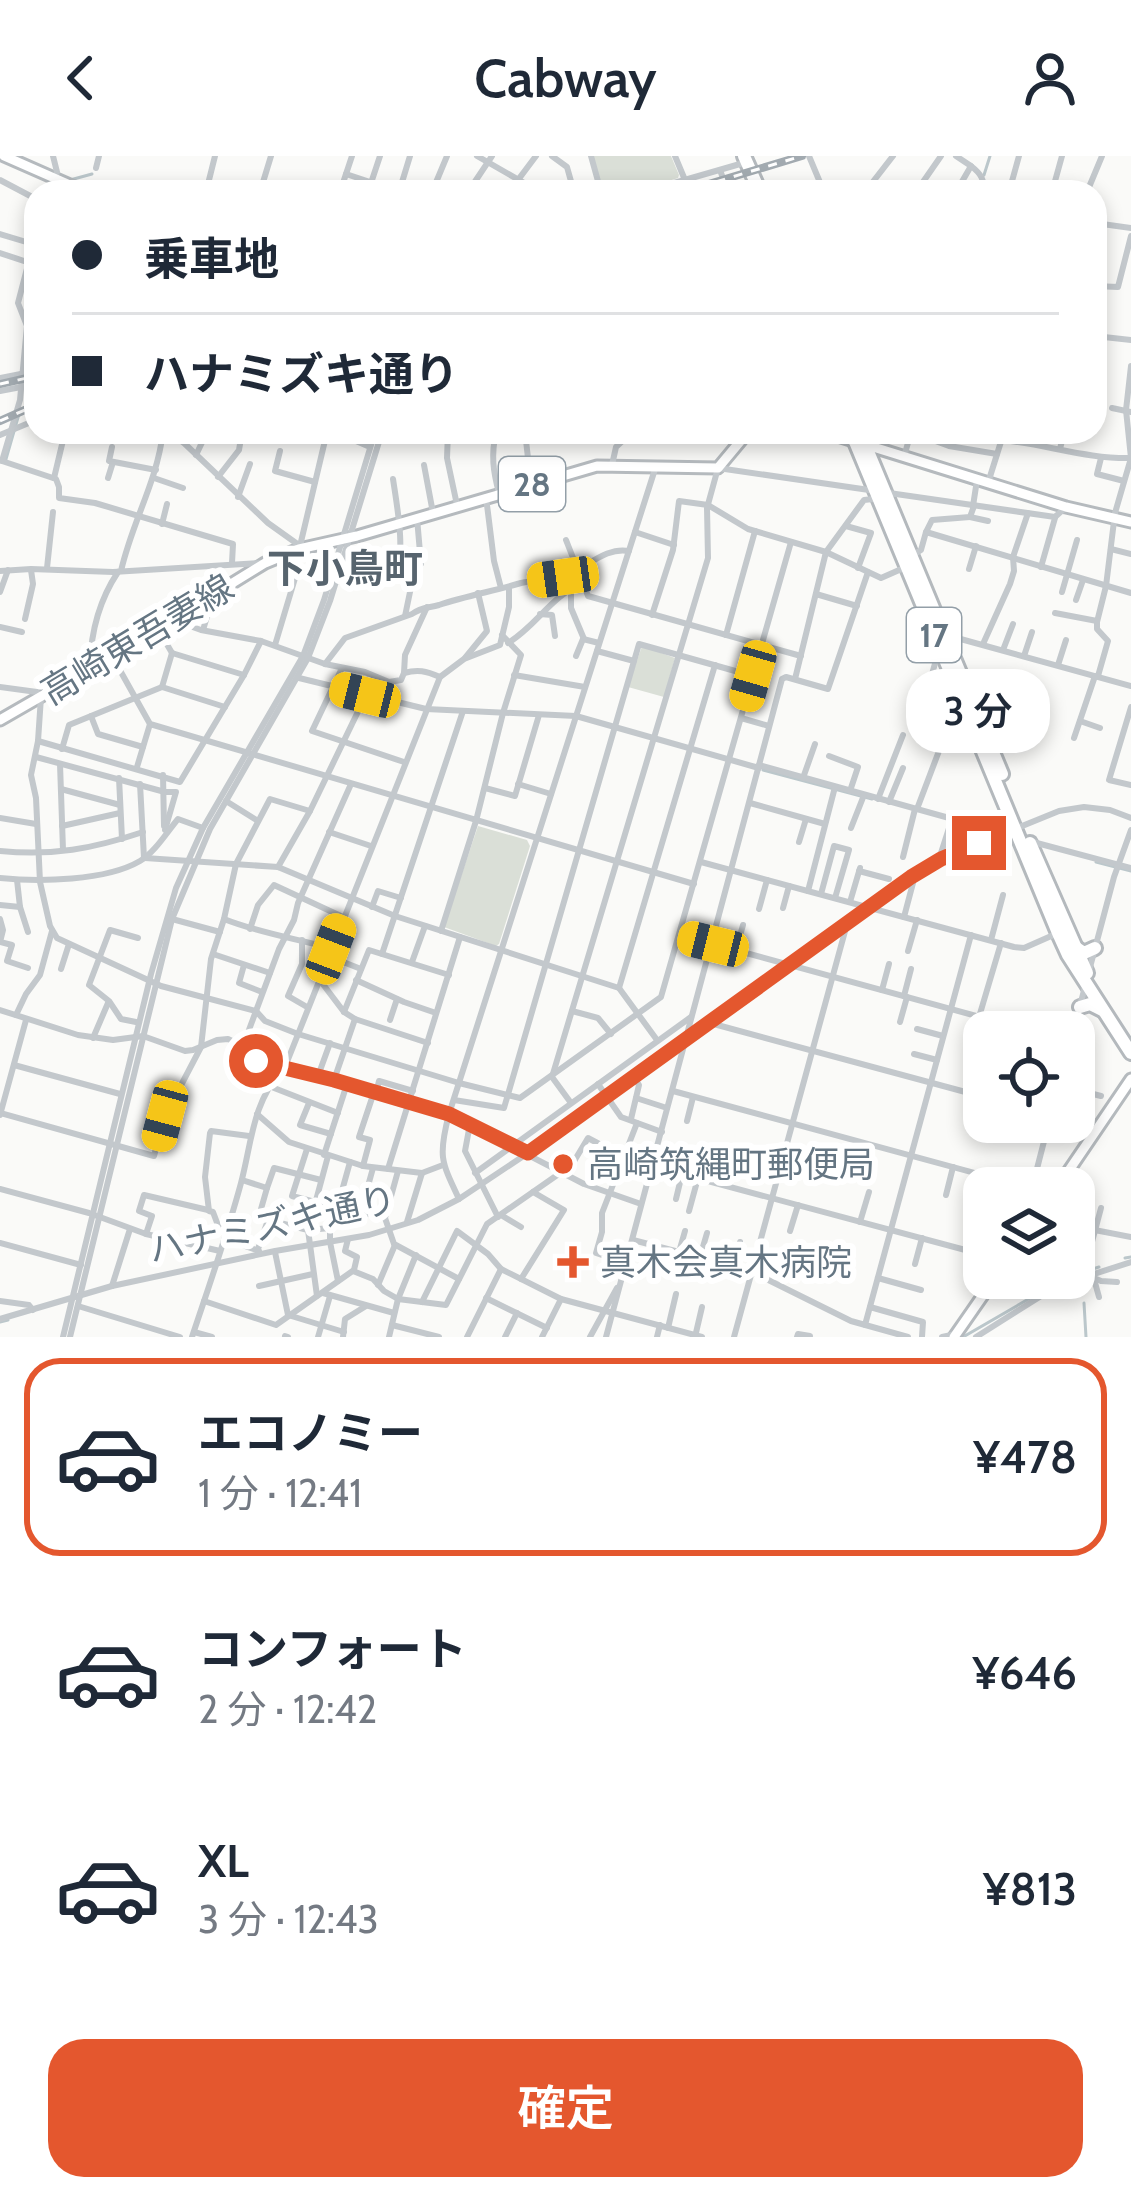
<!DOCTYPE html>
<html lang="ja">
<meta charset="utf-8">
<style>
:root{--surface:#fff;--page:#f2f2f3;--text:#1f2937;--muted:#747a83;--line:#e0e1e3;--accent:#e4572e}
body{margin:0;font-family:Cabin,"Noto Sans JP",sans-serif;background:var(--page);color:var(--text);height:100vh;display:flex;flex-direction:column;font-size:45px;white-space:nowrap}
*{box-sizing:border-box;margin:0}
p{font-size:39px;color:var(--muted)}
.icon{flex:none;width:66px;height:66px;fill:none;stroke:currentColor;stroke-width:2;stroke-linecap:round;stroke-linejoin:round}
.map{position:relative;height:1181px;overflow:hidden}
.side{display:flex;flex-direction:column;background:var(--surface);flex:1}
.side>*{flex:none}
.hud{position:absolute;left:24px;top:24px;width:1083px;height:264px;border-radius:36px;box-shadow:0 6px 18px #0003;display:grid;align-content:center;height:264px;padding:0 48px;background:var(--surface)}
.buttons{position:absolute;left:963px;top:855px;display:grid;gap:24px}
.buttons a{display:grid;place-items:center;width:132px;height:132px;border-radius:24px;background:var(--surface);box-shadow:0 6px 18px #0003;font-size:60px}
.end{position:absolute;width:54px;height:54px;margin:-27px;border:15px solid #e4572e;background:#fff;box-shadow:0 0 0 6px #fff}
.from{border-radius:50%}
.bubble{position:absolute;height:84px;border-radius:36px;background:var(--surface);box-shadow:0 6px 18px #0003;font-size:39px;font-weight:600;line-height:84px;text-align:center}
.car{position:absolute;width:36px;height:72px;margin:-36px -18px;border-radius:15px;box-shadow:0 0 9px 3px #0007;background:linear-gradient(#f5c518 24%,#345 0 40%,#f5c518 0 76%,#345 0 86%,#f5c518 0)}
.hud b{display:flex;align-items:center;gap:42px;height:114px;font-size:45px}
.hud b+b{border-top:3px solid var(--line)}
.hud i{width:30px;height:30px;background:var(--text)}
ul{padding:21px 0 0;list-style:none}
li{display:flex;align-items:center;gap:36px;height:198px;margin:0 24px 18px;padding:0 24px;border:6px solid transparent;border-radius:36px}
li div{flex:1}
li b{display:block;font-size:45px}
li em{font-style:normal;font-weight:600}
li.current{border-color:var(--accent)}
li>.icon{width:108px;height:108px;stroke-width:1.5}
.button{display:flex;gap:24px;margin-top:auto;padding:24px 48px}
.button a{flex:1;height:138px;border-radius:36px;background:var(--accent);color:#fff;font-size:48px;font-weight:600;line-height:138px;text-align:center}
header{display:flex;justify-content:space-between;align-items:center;height:156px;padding:0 48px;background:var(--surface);font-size:54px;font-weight:600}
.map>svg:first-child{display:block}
.green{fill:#dadfd7}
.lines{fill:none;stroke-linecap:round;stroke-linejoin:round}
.stream{stroke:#bbc7cb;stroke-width:3}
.major-casing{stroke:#b5babe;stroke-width:15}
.highway-casing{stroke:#b4b9bd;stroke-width:18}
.minor{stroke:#c3c8cc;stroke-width:6}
.major{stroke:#fff;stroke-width:9}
.highway{stroke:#fff;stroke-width:12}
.rail-casing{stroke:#a2aab0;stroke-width:8}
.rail{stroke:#fff;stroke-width:3;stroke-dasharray:9;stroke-linecap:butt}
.route{stroke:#e4572e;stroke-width:15}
.poi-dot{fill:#e4572e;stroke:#fff;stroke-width:4.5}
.labels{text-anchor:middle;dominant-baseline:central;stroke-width:12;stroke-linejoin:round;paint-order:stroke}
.shield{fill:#fff;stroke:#939fa8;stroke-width:3}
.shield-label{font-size:33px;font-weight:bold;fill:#657683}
.street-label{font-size:36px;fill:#657683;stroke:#fff}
.poi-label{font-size:36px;fill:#657683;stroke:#fff;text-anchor:start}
.neighbourhood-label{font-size:39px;font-weight:bold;fill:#57646e;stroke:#fff}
</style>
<header><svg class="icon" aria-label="back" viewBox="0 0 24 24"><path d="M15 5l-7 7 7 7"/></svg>Cabway<svg class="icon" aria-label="person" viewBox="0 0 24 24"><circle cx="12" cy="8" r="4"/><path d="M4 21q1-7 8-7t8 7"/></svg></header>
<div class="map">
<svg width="1131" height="1181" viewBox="0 0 1131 1181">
<rect width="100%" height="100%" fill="#fafaf8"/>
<g class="green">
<path d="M592,0H671L679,19L678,22L634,36H604Z"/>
<path d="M642,490L675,502L664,541L628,531Z"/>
<path d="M478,670L527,684L530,690L499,788L496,790L444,771Z"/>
</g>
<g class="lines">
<g class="stream">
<path d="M984,19L990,0"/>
<path d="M70,24L92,18"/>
<path d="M6,303L19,258"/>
<path d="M763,614L872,643"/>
<path d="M1096,706L1131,715"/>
<path d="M1125,1102L1131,1101"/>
<path d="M1074,1119L1099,1111"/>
<path d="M1084,1147L1086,1181"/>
<path d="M0,1166L8,1164"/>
<path d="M963,1181L1065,1122"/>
</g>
<g class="major-casing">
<g id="major">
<path d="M4,0L86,36"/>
<path d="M825,276L1066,351L1131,366"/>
<path d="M0,564L158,473L265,407L299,393L357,380L597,310L718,312L748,276"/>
<path d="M1057,1032L1131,923"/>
<path d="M954,1181L995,1122"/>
</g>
</g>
<g class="highway-casing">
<g id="highway">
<path d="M744,0L760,36"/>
<path d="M851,276L1058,777L1068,799L1131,897"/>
<path d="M860,276L1002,618"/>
<path d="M1030,687L1087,817"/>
<path d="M1075,791L1084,797L1095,792"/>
<path d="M1080,851L1090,848L1102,854"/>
</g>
</g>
<g class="minor">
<path d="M477,0L540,36"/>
<path d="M552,0L567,11L574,36"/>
<path d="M591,0L601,36"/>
<path d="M675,0L690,36"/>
<path d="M809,0L824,36"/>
<path d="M956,0L971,10L956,36"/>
<path d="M971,10C980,17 986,24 982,36"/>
<path d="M96,12L99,0"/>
<path d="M720,14L728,36"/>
<path d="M346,18L400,36"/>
<path d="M0,24L36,43"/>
<path d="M50,36L57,16L53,0"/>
<path d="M206,36L215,0"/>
<path d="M260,36L271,0"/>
<path d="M340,36L352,0"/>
<path d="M368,36L380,0"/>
<path d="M399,36L410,0"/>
<path d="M432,36L447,0"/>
<path d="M468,36L492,0"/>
<path d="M509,36L536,0"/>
<path d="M643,36L740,8"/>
<path d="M728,36L748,30"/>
<path d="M865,36L893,0"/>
<path d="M916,36L941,0"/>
<path d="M1009,36L1019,0"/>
<path d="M1052,36L1062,0"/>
<path d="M1087,36L1102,0"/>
<path d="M1095,67L1131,72"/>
<path d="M0,78L33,88"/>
<path d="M0,97L36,109"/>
<path d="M1095,130L1118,131L1131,80"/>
<path d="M1095,180L1131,184"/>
<path d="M0,222L36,215"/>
<path d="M0,235L21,231"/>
<path d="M1112,252L1131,256"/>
<path d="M169,276L184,287L268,367L303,392"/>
<path d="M448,276L447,302L457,349"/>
<path d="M496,276C491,299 493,315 499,337"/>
<path d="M525,276L531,328"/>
<path d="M326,277L342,279L370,291"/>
<path d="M0,279L36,264"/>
<path d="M1001,284C1046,288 1086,303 1131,302"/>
<path d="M112,291L109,305L156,314"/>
<path d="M1060,293L1064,276"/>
<path d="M280,295L275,315L315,326"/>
<path d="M196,299L207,276"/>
<path d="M904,301L911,276L949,290L997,298"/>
<path d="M1101,302L1097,318L1124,325"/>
<path d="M2,305L56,323L59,331V342L95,347L233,388L232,407"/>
<path d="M2,305L20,244L27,170L18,147L36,78"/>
<path d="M424,309L433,357"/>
<path d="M612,309L616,291L632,276"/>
<path d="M218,321L239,294L242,276"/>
<path d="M54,322L65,276"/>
<path d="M108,322L113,306"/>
<path d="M154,322L183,332"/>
<path d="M393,323C398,356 405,392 396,425"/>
<path d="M988,327L1004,276"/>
<path d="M889,337L1055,361L1066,351"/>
<path d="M238,341L250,308"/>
<path d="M486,341L494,405L501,432"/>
<path d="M973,350L977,324"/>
<path d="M970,361L988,365"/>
<path d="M162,368L167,348"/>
<path d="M846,370L871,377L858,412"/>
<path d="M635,376L674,389"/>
<path d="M926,376L932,364L970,361L974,350"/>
<path d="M566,384L588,440L801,500"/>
<path d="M300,390L327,276"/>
<path d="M1111,393L1131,398"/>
<path d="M913,399L921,394L926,376L1131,437"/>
<path d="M1041,411L1055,362"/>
<path d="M47,412L53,356"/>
<path d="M969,413L976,390"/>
<path d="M0,415L31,413L113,416L261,407"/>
<path d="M121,415C132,366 157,326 163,276"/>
<path d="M571,432V452L584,483"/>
<path d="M0,436L8,414"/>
<path d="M1062,436L1077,384"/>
<path d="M816,438L857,450"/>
<path d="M1076,444L1083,424"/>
<path d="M1055,457L1097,465"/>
<path d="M540,458L552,459L555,480"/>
<path d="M652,459L673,394L679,345L708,349L748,373L826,396L881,422L906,411"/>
<path d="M405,460L415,412L421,408L417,362"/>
<path d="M25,463L33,428L31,414"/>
<path d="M173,464L201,474L261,485L325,508L365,516L389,526L401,524L404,517C418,513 426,515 440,521"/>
<path d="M0,471L22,476"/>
<path d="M158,473L172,497L244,519"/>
<path d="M203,474L213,441"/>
<path d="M726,479L755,375"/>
<path d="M947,485L957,482L1131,530"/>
<path d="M508,487C537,470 552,438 583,428"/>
<path d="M983,488L1010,428L1014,415L1013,401L1028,357"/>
<path d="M275,489L296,419L299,394"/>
<path d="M1003,494L1013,468"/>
<path d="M597,495L634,505"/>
<path d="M112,500L150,568L694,728"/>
<path d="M576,500L583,483L599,487"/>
<path d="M1024,500L1032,476"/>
<path d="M465,502L487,475L478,437"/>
<path d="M325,508L345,482L412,458C421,451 428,452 439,449C466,440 494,435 521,427C534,424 547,425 559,422C583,416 604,390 629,395"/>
<path d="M90,509C91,476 100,443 118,416"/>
<path d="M1058,509L1066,484"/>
<path d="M342,512L312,575L404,606"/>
<path d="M404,517L405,499L427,451"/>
<path d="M514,519L585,531"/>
<path d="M1098,520L1108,485L1097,473V466L1106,430L1115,357L1131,302L1126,254L1131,210"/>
<path d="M299,522L426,553L576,560L759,612"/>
<path d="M795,523L826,396L864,344L873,343"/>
<path d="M0,531L37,536L41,541L38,585L31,619L36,642L40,726L50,770L57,782L161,830L256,855L265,865L298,878L459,927L520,942L661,841L791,386"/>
<path d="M162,531L172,497"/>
<path d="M924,547L939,493"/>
<path d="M1131,551L1109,624L1131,629"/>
<path d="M91,560L98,578L143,591"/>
<path d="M741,562L769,570"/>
<path d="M1080,565L1100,572"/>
<path d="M1074,582L1095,520"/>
<path d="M38,585L180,626L244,519L261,485"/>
<path d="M62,593L69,569L162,531L225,551"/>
<path d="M829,600L858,611L850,635"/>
<path d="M36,601L165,636H176L165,674"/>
<path d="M60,608L63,694"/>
<path d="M759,609L1003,677"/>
<path d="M137,611L150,568"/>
<path d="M163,619L164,670"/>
<path d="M119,622L122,683"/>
<path d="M803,622L815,588"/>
<path d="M140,628L144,702"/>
<path d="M518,628L551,638"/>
<path d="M485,632L515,640L539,559"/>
<path d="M61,633L120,649"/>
<path d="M878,643L903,579"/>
<path d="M226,645L258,665"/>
<path d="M889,646L903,612"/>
<path d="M750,647L825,668"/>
<path d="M917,653L942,587"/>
<path d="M0,662L36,668"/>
<path d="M62,670L120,657"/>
<path d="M851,672L864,639"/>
<path d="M329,676L371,690"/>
<path d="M799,686L806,663"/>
<path d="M1033,686L1131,712"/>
<path d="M0,695C53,700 92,693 143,676"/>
<path d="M903,701L915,653"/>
<path d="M145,702L278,711L395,760L619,832L657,884"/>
<path d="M943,703L941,697L952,663"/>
<path d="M701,706L1014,791L1024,792L1058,777"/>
<path d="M278,711L310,655L366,539"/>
<path d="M859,715L889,723"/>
<path d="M0,722C39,726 106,725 140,705C155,696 167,676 178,663L203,672"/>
<path d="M17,724L20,751L28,776"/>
<path d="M808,735L835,631"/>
<path d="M821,738L834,690L849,694L835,742"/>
<path d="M850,746L860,712"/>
<path d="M0,749L20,751"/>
<path d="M372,751L378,735L401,742"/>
<path d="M783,752L789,730"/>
<path d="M759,753L767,724"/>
<path d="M904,761L913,727L911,721"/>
<path d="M0,763L3,774L0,786"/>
<path d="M172,763L220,776"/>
<path d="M224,763C259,777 294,782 330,792"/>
<path d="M250,773L258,749L274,729L343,761"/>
<path d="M441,775L476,665L503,557L521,499L502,479"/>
<path d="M680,779L1035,876"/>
<path d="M302,784V808L288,840L307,851"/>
<path d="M991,784L1003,739"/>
<path d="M0,786L12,789L7,805L28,812"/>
<path d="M736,794L743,769"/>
<path d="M908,795L917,764"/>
<path d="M213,798L270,817"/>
<path d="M382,798L463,555"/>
<path d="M328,800L361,813"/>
<path d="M412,806L425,770"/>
<path d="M244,809L239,827L262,836"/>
<path d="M61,813L69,788"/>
<path d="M1089,815L1114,721L1131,674"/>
<path d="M319,823L344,856L355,863L428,887"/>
<path d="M356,824L404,846L436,857"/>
<path d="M619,832L715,509"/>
<path d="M882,834L889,808"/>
<path d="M904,840L911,813"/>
<path d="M0,854L78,879L113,884L143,880L185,895L193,894L217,884L228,883L243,890L256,905L334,924L449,958L584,1028L641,1048"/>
<path d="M572,855L598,862L611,878"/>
<path d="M344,856L369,794L449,819"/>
<path d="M16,859L26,838L40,819L52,775"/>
<path d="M979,861L1001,787"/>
<path d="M390,864L397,843"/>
<path d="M136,866L121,863L109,845L89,829L110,774L138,782"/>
<path d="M900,866L907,841"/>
<path d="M710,867L984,941"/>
<path d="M917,873L943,880"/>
<path d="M1073,876L1086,827"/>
<path d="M93,882L108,847"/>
<path d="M243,890L279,793L294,764L298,747L351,628"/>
<path d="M914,898L937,904"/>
<path d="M14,909L120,938"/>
<path d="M285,911L440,521L464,503L500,489L509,451V432"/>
<path d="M318,920L330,887"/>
<path d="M334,924L355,863"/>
<path d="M598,928L621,961L662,976"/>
<path d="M269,930L338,957"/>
<path d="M1074,933L1101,940"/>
<path d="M673,935L1030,1032"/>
<path d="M376,937L379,925L413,935"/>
<path d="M636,942L667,952"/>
<path d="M454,944L504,952L639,488L753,520"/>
<path d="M309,947L300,969L331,978"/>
<path d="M571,947L552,921L708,402L707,352L718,312L876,335"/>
<path d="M0,957L154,1000L165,960L201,891L211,803L224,763L236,708L270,643L310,655"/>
<path d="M257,958L289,986L363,1010L422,1017L443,1009"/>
<path d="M0,959L26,864"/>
<path d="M631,963L639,929L634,921"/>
<path d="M687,965L693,941"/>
<path d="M978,966L984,942"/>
<path d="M470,968L465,995L498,1061"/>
<path d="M1000,971L1001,966"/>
<path d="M307,993L292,1040L315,1046"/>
<path d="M324,999L347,928"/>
<path d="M363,1010L370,984L359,981L374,936"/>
<path d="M652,1010L984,1099"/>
<path d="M388,1013L460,781"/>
<path d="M398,1015L385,1062L394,1088L459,1123"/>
<path d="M475,1017L691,861"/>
<path d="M567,1017L588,982L622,1000"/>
<path d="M242,1024L267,1032L274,1012L321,1024"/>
<path d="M717,1027L725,999"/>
<path d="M1032,1032L1049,966"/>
<path d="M0,1033L89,1057L146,1078L220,1095"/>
<path d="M946,1039L953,1011"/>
<path d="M459,1043C441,1005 438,1000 449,958L656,310"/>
<path d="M676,1043L682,1018"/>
<path d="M316,1045L385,1062"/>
<path d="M338,1049L350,1006"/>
<path d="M261,1053L267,1032"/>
<path d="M361,1055L373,1012"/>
<path d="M689,1055L698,1022"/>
<path d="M501,1059L521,1071"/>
<path d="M407,1066L422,1017"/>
<path d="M860,1066L869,1036"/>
<path d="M1074,1070L1131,1081"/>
<path d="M227,1073L219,1072L213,1056L209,1055L205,1021L210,977L211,975L249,980"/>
<path d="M790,1075L798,1049"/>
<path d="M146,1078L152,1060L139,1055L144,1039L208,1054"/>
<path d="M225,1083L259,1095"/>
<path d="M633,1084L748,1114L851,1165L908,1181"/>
<path d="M0,1087L81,1109"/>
<path d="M258,1093L268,1064L308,1074L330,1072V1086L338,1125"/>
<path d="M275,1096L288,1159L344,1176"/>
<path d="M679,1096L685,1075"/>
<path d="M700,1101L707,1077"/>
<path d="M626,1107L596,1097L602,1076V1057L637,967"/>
<path d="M915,1108L922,1082"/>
<path d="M733,1110L740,1086"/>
<path d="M1085,1112L1101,1052"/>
<path d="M353,1115L373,1123L384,1135L398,1143L446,1149L487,1068L563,1015"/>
<path d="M1087,1119L1101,1125L1117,1126"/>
<path d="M878,1122L921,1134"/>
<path d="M521,1123L564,1054L533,1036"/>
<path d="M1094,1123L1099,1141"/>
<path d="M378,1129L395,1089"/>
<path d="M112,1130L130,1073"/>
<path d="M259,1130L313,1118"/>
<path d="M323,1137L394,1157"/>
<path d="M317,1140L308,1074L328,1000"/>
<path d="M486,1142L547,1172"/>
<path d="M0,1145L29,1149L33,1154"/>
<path d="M204,1145L276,1169L354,1114L357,1101L345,1095L348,1083"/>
<path d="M422,1146L457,1075L488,1098L501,1113L561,1143L702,1181"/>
<path d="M78,1150L180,1181"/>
<path d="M870,1151L923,1166L922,1181"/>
<path d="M0,1163L112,1130L275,1095L369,1079L418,1064L459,1043L528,997L868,751L941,703L1059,655L1084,651L1110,654L1131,662"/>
<path d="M392,1169L439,1181"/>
<path d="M865,1169L971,779"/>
<path d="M668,1172L676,1138"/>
<path d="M194,1176L212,1181"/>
<path d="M285,1180L288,1181"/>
<path d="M63,1181L151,818L176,732L203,672L303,500L324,444L375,276"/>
<path d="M70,1181L172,763L210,673L308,502L330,445L382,276"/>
<path d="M192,1181C209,1130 227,1079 241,1027C252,985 252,949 282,913"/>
<path d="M318,1181L330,1140"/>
<path d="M343,1181L345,1163L366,1150"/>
<path d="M389,1181L398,1143L416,1099"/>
<path d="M467,1181L501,1113"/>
<path d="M505,1181L517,1157"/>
<path d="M542,1181L561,1143"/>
<path d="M590,1181L617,1132"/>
<path d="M606,1181L782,523L786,521L828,533L868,416"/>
<path d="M657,1181L660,1169"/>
<path d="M695,1181L702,1151"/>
<path d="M734,1181L847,768"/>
<path d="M797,1181L798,1178L810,1180"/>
<path d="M942,1181L956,1178"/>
<path d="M976,1181L1057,1130L1131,1106"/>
</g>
<use href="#major" class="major"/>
<use href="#highway" class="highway"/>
<g class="rail-casing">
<g id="rail">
<path d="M682,36L802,0"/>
<path d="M0,228L36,220"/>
<path d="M0,265L36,249"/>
</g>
</g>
<use href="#rail" class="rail"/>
</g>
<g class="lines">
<path class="route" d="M256,905L334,924L449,958L528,997L911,721L941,703L979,687"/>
</g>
<g class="poi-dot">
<circle cx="563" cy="1008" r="12"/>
<path d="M567 1088h12v12h12v12h-12v12h-12v-12h-12v-12h12z"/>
</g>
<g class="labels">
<g class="shield">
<rect x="499" y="301" width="66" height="54" rx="9"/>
<rect x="907" y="452" width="54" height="54" rx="9"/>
</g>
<g class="shield-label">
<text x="532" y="328">28</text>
<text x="934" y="479">17</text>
</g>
<g class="street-label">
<text transform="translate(137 483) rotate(-31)">高崎東吾妻線</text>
<text transform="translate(272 1068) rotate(-12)">ハナミズキ通り</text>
</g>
<g class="poi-label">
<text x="587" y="1008">高崎筑縄町郵便局</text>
<text x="600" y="1106">真木会真木病院</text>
</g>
<g class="neighbourhood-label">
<text x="345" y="412">下小鳥町</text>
</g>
</g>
</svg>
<div class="buttons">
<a><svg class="icon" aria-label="locate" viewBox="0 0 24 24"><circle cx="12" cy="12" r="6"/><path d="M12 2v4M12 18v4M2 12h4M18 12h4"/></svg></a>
<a><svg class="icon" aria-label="layers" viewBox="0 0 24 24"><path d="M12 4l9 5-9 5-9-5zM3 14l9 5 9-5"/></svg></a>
</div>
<i class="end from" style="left:256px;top:905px"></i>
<i class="end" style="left:979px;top:687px"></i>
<div class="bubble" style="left:906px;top:513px;width:144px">3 分</div>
<i class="car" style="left:563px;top:421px;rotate:262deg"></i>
<i class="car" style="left:753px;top:520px;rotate:196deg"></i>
<i class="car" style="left:365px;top:539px;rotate:284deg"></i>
<i class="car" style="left:713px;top:788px;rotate:284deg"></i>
<i class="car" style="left:331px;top:793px;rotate:21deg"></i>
<i class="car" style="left:165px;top:960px;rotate:195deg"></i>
<div class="hud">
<b><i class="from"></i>乗車地</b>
<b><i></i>ハナミズキ通り</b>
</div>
</div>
<section class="side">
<ul>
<li class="current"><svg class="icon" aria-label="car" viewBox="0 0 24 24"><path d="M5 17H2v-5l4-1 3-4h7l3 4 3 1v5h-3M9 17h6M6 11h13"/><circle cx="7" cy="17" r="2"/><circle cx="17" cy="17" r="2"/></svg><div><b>エコノミー</b><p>1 分 · 12:41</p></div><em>¥478</em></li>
<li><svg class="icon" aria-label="car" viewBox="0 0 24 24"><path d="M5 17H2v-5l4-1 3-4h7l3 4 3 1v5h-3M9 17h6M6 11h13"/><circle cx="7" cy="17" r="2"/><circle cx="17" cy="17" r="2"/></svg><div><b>コンフォート</b><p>2 分 · 12:42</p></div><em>¥646</em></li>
<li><svg class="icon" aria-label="car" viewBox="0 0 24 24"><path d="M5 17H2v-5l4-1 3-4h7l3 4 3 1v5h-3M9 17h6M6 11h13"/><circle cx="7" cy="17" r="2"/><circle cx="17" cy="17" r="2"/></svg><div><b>XL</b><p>3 分 · 12:43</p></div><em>¥813</em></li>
</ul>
<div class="button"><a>確定</a></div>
</section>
